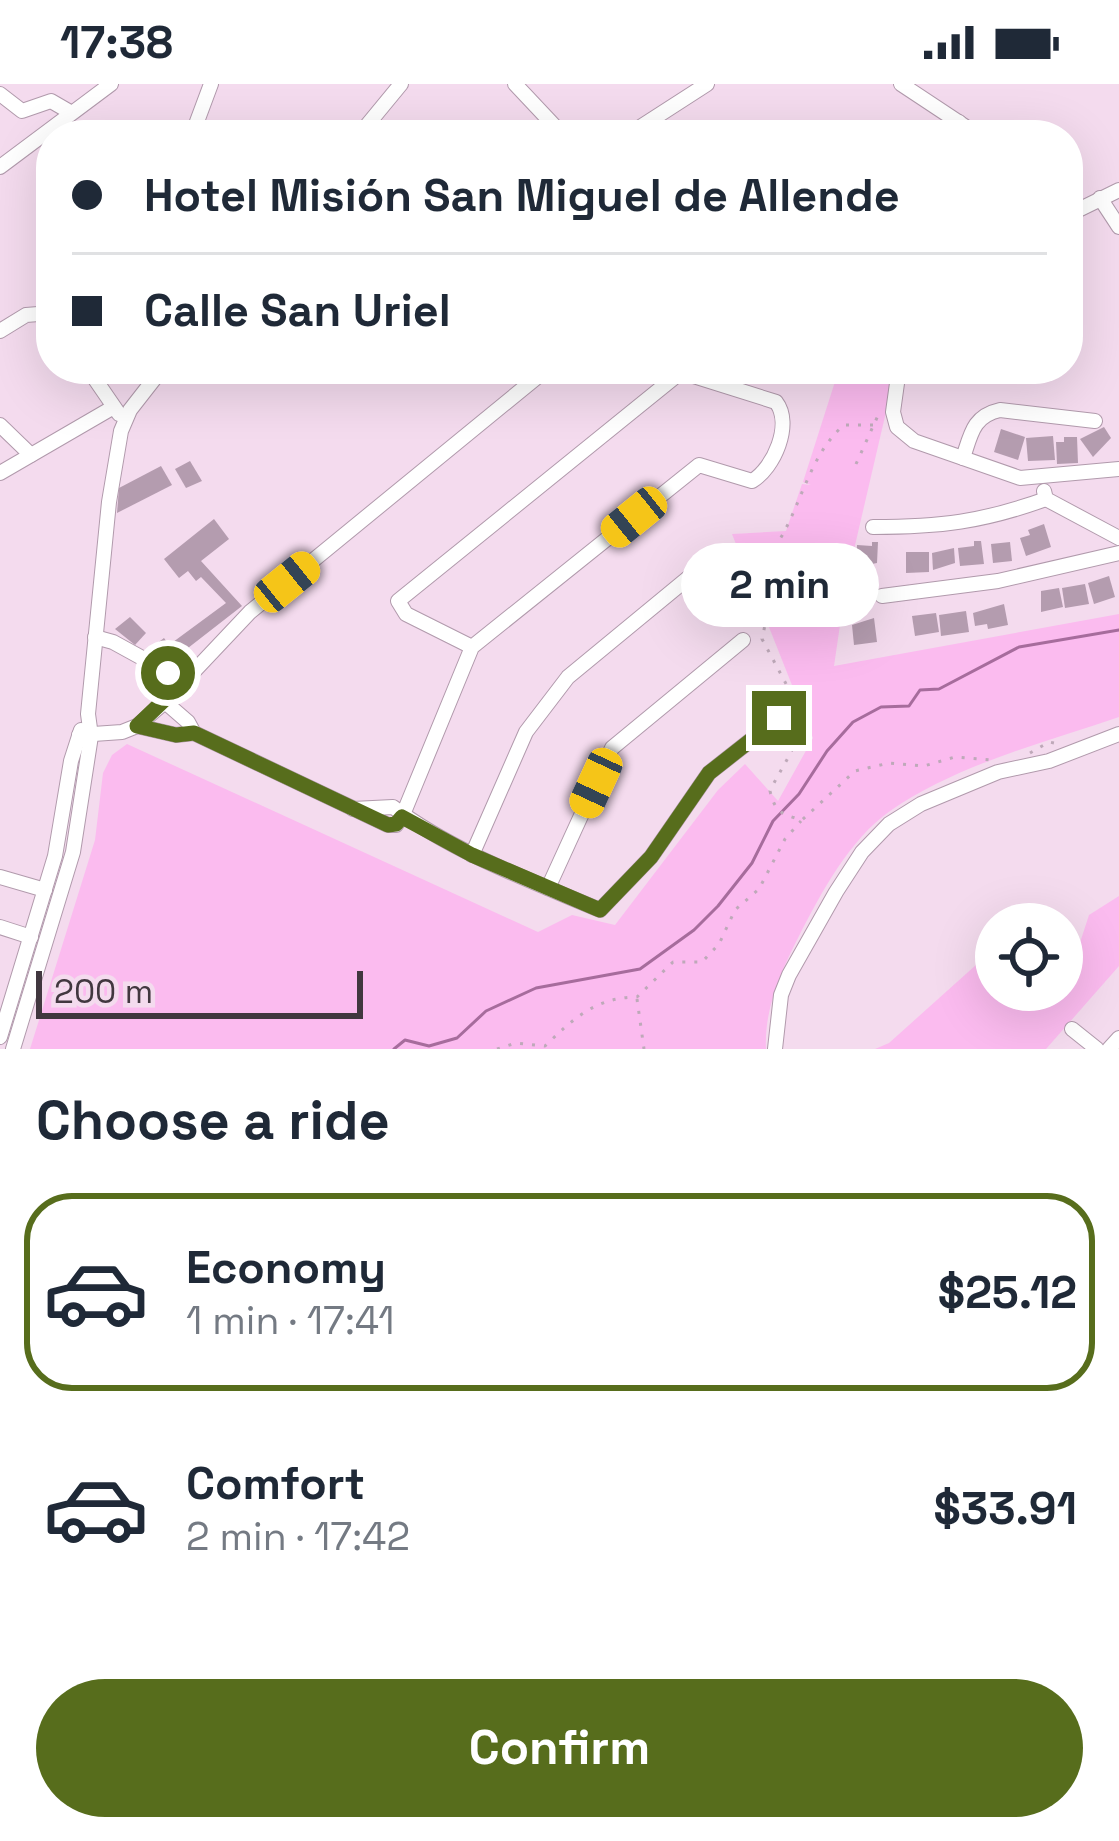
<!DOCTYPE html>
<meta charset="utf-8">
<style>
:root{--surface:#fff;--page:#f2f2f3;--text:#1f2937;--muted:#747a83;--line:#e0e1e3;--accent:#576d1c}
body{margin:0;font-family:"Space Grotesk",sans-serif;background:var(--page);color:var(--text);height:100vh;display:flex;flex-direction:column;font-size:45px;white-space:nowrap}
*{box-sizing:border-box;margin:0}
p{font-size:39px;color:var(--muted)}
.icon{flex:none;width:66px;height:66px;fill:none;stroke:currentColor;stroke-width:2;stroke-linecap:round;stroke-linejoin:round}
.map{position:relative;height:965px;overflow:hidden}
.drawer{display:flex;flex-direction:column;background:var(--surface);flex:1}
.drawer>*{flex:none}
.top-card{position:absolute;left:36px;top:36px;width:1047px;height:264px;border-radius:48px;box-shadow:0 12px 48px #0002;display:grid;align-content:center;height:264px;padding:0 36px;background:var(--surface)}
.buttons{position:absolute;left:975px;top:819px;display:grid;gap:24px}
.buttons a{display:grid;place-items:center;width:108px;height:108px;border-radius:50%;background:var(--surface);box-shadow:0 12px 48px #0002;font-size:60px}
.scale{position:absolute;left:36px;bottom:30px;width:327px;box-sizing:border-box;padding-left:12px;border:6px solid #41373f;border-top:0;font-size:33px;line-height:42px;white-space:nowrap;color:#41373f;-webkit-text-stroke:9px #f4dbee;paint-order:stroke}
.end{position:absolute;width:54px;height:54px;margin:-27px;border:15px solid #576d1c;background:#fff;box-shadow:0 0 0 6px #fff}
.from{border-radius:50%}
.bubble{position:absolute;height:84px;border-radius:42px;background:var(--surface);box-shadow:0 12px 48px #0002;font-size:39px;font-weight:700;line-height:84px;text-align:center}
.car{position:absolute;width:36px;height:72px;margin:-36px -18px;border-radius:15px;box-shadow:0 0 9px 3px #0007;background:linear-gradient(#f5c518 24%,#345 0 40%,#f5c518 0 76%,#345 0 86%,#f5c518 0)}
.top-card b{display:flex;align-items:center;gap:42px;height:114px;font-size:45px}
.top-card b+b{border-top:3px solid var(--line)}
.top-card i{width:30px;height:30px;background:var(--text)}
ul{padding:0;list-style:none}
li{display:flex;align-items:center;gap:36px;height:198px;margin:0 24px 18px;padding:0 12px;border:6px solid transparent;border-radius:48px}
li div{flex:1}
li b{display:block;font-size:45px}
li em{font-style:normal;font-weight:700}
li.selected{border-color:var(--accent)}
li>.icon{width:108px;height:108px;stroke-width:1.5}
h2{padding:0 36px;font-size:54px;line-height:144px}
.cta{display:flex;gap:24px;margin-top:auto;padding:24px 36px}
.cta a{flex:1;height:138px;border-radius:72px;background:var(--accent);color:#fff;font-size:48px;font-weight:700;line-height:138px;text-align:center}
.status{display:flex;justify-content:space-between;align-items:center;height:84px;padding:0 60px;background:var(--surface);direction:ltr}
.status svg{height:33px;fill:currentColor}
.map>svg:first-child{display:block}
.green{fill:#fbbbef}
.lines{fill:none;stroke-linecap:round;stroke-linejoin:round}
.stream{stroke:#a66c9c;stroke-width:3}
.building{fill:#b49caf}
.minor-casing{stroke:#b19aac;stroke-width:16}
.path{stroke:#bea9b9;stroke-width:3;stroke-dasharray:3 9;stroke-linecap:butt}
.minor{stroke:#fff;stroke-width:14}
.route{stroke:#576d1c;stroke-width:15}
</style>
<div class="status"><b>17:38</b><svg viewBox="0 0 49 12"><path d="M0 12V9h3v3zM5 12V6h3v6zM10 12V3h3v9zM15 12V0h3v12zM26 1h20v11H26zM47 4h2v5h-2z"/></svg></div>
<div class="map">
<svg width="1119" height="965" viewBox="0 0 1119 965">
<rect width="100%" height="100%" fill="#f4dbee"/>
<g class="green">
<path d="M839,285H896L846,500L834,582L1119,530V633C1043,659 958,680 890,727C849,756 821,809 799,852C781,887 764,925 766,965H30L95,756L103,689L112,671L127,660L538,848L572,831L615,841L718,706L745,680L778,717L813,654L732,450L786,447L802,400L811,401L803,398Z"/>
<path d="M1119,812V882L1046,965H875L889,959L996,863V906H1062V892L1073,880L1089,831Z"/>
</g>
<g class="lines">
<path class="stream" d="M394,965L405,956L429,962L457,954L486,927L536,904L640,885L694,846L718,822L752,779L773,737L799,710L827,667L853,638L881,623L909,622L920,606L939,605L1019,563L1119,546"/>
</g>
<g class="building">
<path d="M1104,343L1111,354L1093,373L1080,355Z"/>
<path d="M1001,345L1025,353L1018,376L994,368Z"/>
<path d="M1053,352L1055,376L1028,377L1026,354Z"/>
<path d="M1064,353H1077L1078,379L1057,380L1056,358H1064Z"/>
<path d="M190,377L202,397L186,404L175,385Z"/>
<path d="M161,382L172,401L117,429L119,404Z"/>
<path d="M214,435L229,455L201,477L242,522L170,578L147,567L164,554L169,561L226,519L201,493L196,497L188,487L179,494L164,475Z"/>
<path d="M1044,440L1051,463L1026,472L1020,454L1030,451L1028,446Z"/>
<path d="M974,457H981L984,480L960,482L958,464L974,462Z"/>
<path d="M872,458H878L877,479L856,483L857,461L872,462Z"/>
<path d="M1010,458L1012,477L993,479L991,460Z"/>
<path d="M954,464L955,479L933,486L932,469Z"/>
<path d="M906,468H929V488L906,489Z"/>
<path d="M1109,492L1115,513L1094,520L1088,499Z"/>
<path d="M1085,500L1089,520L1065,524L1062,504Z"/>
<path d="M1059,504L1063,523L1041,528V507Z"/>
<path d="M1004,520L1008,541L988,545L987,540L975,542L973,529Z"/>
<path d="M966,527L969,548L941,552L939,531Z"/>
<path d="M936,529L939,548L915,552L912,532Z"/>
<path d="M130,533L146,549L135,561L115,545Z"/>
<path d="M874,534L877,558L854,561L852,541Z"/>
</g>
<g class="lines">
<g class="minor-casing">
<g id="minor">
<path d="M515,0L563,51"/>
<path d="M901,0L978,51"/>
<path d="M0,10L22,27L51,17L70,28"/>
<path d="M652,36L664,51"/>
<path d="M192,51L211,0"/>
<path d="M359,51L401,0"/>
<path d="M628,51L707,0"/>
<path d="M943,51L959,38"/>
<path d="M0,83L111,0"/>
<path d="M1100,114L1119,143"/>
<path d="M1068,131L1119,106"/>
<path d="M0,247L26,231L51,229"/>
<path d="M88,285L119,330"/>
<path d="M899,285L893,328L897,343L914,357L1020,394L1119,385"/>
<path d="M0,341L31,371"/>
<path d="M963,374C971,350 973,332 1000,326L1095,337"/>
<path d="M0,389L112,324"/>
<path d="M1044,407L1046,415L1119,454"/>
<path d="M873,443C940,443 982,438 1046,415"/>
<path d="M882,512L998,497L1119,469"/>
<path d="M95,553L113,558L184,597"/>
<path d="M165,618L188,638L194,649L388,741H396L402,733"/>
<path d="M137,642L176,651L194,649"/>
<path d="M79,651L122,648L137,642L165,618L250,528L547,285"/>
<path d="M353,725L393,723C453,768 529,796 600,826L651,773L709,689L779,634"/>
<path d="M402,733L472,563L699,381L752,397C774,384 793,340 776,318L681,288L398,517L406,530L472,563"/>
<path d="M472,771L526,648L568,593L716,471"/>
<path d="M0,793L45,806"/>
<path d="M548,804L612,664L743,556"/>
<path d="M0,843L31,853"/>
<path d="M1072,945L1097,965"/>
<path d="M0,953L55,772L71,677L81,646"/>
<path d="M13,965L73,768L91,652L88,630L109,418L121,347L130,326L162,285"/>
<path d="M775,965L781,911L789,891L836,808L862,768L889,740L921,720L998,688L1049,677L1119,650"/>
<path d="M1109,965L1119,954"/>
</g>
</g>
<g class="path">
<path d="M873,341H844C808,372 801,425 775,463L778,480L762,555L799,624C804,657 783,679 770,707C775,728 781,730 802,736L855,687L889,679L924,682L955,673L992,676"/>
<path d="M856,380L880,327"/>
<path d="M1030,669L1049,658L1059,660"/>
<path d="M637,915L644,965"/>
<path d="M497,965L516,959L545,962C573,935 596,913 637,913L673,878H702L719,860L735,826L759,805L785,755L801,737"/>
</g>
<use href="#minor" class="minor"/>
</g>
<g class="lines">
<path class="route" d="M168,589L184,597L137,642L176,651L194,649L388,741L396,740L402,733L472,771L600,826L651,773L709,689L779,634"/>
</g>
</svg>
<div class="buttons">
<a><svg class="icon" aria-label="locate" viewBox="0 0 24 24"><circle cx="12" cy="12" r="6"/><path d="M12 2v4M12 18v4M2 12h4M18 12h4"/></svg></a>
</div>
<div class="scale">200 m</div>
<i class="end from" style="left:168px;top:589px"></i>
<i class="end" style="left:779px;top:634px"></i>
<div class="bubble" style="left:681px;top:459px;width:198px">2 min</div>
<i class="car" style="left:634px;top:433px;rotate:231deg"></i>
<i class="car" style="left:287px;top:498px;rotate:51deg"></i>
<i class="car" style="left:596px;top:699px;rotate:205deg"></i>
<div class="top-card">
<b><i class="from"></i>Hotel Misión San Miguel de Allende</b>
<b><i></i>Calle San Uriel</b>
</div>
</div>
<section class="drawer">
<h2>Choose a ride</h2>
<ul>
<li class="selected"><svg class="icon" aria-label="car" viewBox="0 0 24 24"><path d="M5 17H2v-5l4-1 3-4h7l3 4 3 1v5h-3M9 17h6M6 11h13"/><circle cx="7" cy="17" r="2"/><circle cx="17" cy="17" r="2"/></svg><div><b>Economy</b><p>1 min · 17:41</p></div><em>$25.12</em></li>
<li><svg class="icon" aria-label="car" viewBox="0 0 24 24"><path d="M5 17H2v-5l4-1 3-4h7l3 4 3 1v5h-3M9 17h6M6 11h13"/><circle cx="7" cy="17" r="2"/><circle cx="17" cy="17" r="2"/></svg><div><b>Comfort</b><p>2 min · 17:42</p></div><em>$33.91</em></li>
</ul>
<div class="cta"><a>Confirm</a></div>
</section>
